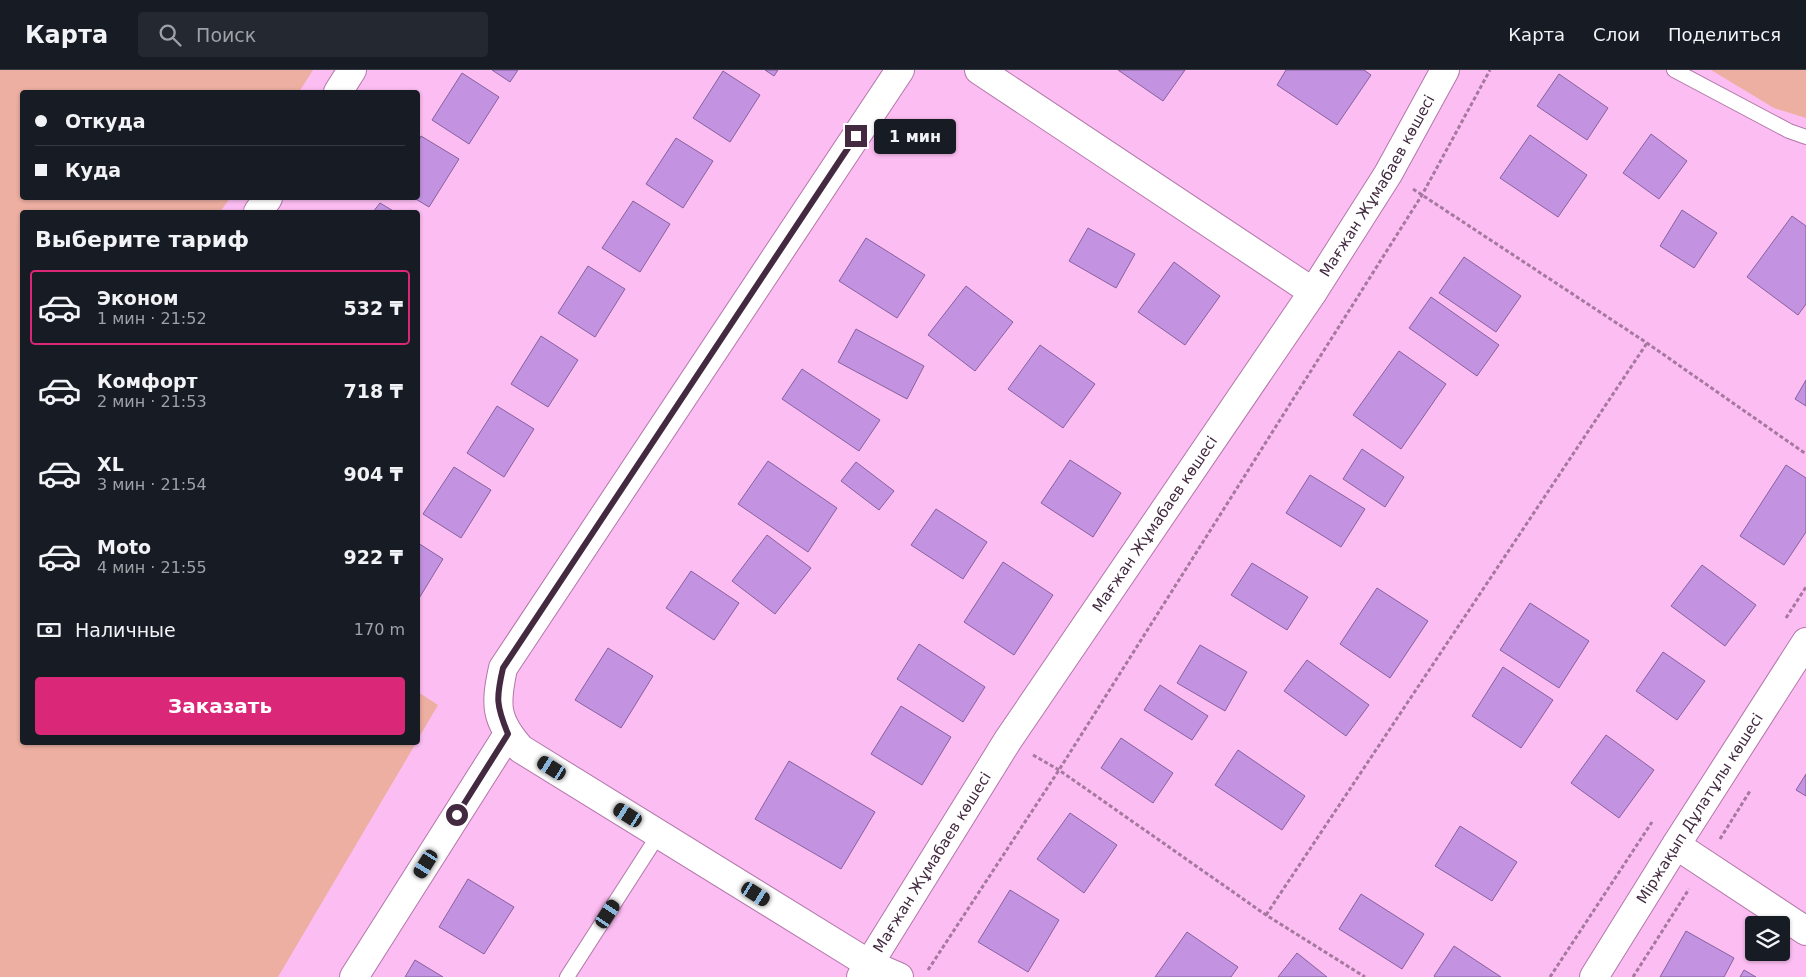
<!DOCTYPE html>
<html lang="ru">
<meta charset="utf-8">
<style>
:root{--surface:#171b24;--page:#242831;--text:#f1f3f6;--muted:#9ea1a6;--line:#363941;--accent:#db2777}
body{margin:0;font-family:"DejaVu Sans",sans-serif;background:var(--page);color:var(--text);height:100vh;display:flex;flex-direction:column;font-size:19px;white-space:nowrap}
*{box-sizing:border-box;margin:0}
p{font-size:16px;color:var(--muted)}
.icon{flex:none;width:28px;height:28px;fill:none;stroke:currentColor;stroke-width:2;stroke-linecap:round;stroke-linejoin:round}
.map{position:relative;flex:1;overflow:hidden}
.drawer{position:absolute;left:20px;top:140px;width:400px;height:535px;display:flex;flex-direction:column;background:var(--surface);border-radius:5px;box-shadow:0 1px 4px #0004}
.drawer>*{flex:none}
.banner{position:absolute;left:20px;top:20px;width:400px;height:110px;border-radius:5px;box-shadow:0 1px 4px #0004;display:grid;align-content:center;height:110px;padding:0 15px;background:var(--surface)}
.fabs{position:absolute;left:1745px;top:846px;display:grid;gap:10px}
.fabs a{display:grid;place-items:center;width:45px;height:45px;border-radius:5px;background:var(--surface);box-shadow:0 1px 4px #0004;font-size:25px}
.end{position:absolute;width:22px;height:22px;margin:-11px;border:6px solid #432a40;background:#fff;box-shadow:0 0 0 2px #fff}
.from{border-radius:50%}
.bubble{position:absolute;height:35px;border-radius:5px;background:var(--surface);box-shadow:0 1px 4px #0004;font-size:16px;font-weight:800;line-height:35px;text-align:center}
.car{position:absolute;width:15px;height:30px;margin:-15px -8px;border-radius:6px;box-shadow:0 0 4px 1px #0007;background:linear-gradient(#222 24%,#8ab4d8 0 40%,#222 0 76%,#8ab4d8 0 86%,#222 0)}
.banner b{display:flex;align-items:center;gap:18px;height:48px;font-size:19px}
.banner b+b{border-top:1px solid var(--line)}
.banner i{width:12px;height:12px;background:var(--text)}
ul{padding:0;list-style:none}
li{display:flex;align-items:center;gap:15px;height:75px;margin:0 10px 8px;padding:0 5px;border:2px solid transparent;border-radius:5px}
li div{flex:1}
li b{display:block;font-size:19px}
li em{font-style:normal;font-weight:800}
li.current{border-color:var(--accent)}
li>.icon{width:45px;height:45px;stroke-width:1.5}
h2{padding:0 15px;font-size:22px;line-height:60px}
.pay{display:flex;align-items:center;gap:12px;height:55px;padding:0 15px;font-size:19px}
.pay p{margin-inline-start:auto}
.primary-button{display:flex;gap:10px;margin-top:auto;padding:10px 15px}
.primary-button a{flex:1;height:58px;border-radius:5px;background:var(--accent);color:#fff;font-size:20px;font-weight:800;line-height:58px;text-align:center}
header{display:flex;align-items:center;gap:30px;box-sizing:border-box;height:70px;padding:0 25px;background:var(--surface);border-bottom:1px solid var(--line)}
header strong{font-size:24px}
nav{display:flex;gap:28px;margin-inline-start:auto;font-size:18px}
.search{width:350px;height:45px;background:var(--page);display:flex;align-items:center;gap:12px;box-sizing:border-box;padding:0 18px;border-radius:5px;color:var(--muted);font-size:19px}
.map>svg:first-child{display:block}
.green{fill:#edafa2}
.building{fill:#c393e2;stroke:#86619d}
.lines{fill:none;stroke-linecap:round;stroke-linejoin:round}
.service-casing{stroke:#b277a9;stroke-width:16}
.minor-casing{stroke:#b277a9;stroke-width:30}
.path{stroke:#a5789e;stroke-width:3;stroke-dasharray:4 2.5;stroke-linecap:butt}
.service{stroke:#fff;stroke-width:14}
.minor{stroke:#fff;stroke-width:28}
.route{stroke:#432a40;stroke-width:6}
.labels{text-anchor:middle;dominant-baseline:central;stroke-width:4.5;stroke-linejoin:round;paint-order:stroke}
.street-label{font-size:15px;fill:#432a40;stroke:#fef1fc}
</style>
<header>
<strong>Карта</strong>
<div class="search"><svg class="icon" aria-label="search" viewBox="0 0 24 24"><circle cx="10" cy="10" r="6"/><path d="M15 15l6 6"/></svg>Поиск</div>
<nav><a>Карта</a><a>Слои</a><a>Поделиться</a></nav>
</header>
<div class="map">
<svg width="1806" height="907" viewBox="0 0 1806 907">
<rect width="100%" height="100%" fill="#fcbdf2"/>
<g class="green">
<path d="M0,0H313L299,22H22V128H230L220,142H22V672L416,673L278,907H0Z"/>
<path d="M1711,0H1806V48L1774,38Z"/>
<path d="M418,622L438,635L418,669Z"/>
</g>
<g class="building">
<path d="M492,0H518L510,12Z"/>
<path d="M765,0H778L774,6Z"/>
<path d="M1118,0H1185L1163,31Z"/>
<path d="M1286,0H1364L1371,5L1337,55L1277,15Z"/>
<path d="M723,1L760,25L730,72L693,48Z"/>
<path d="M462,3L499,27L469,74L432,50Z"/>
<path d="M1559,4L1608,38L1587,70L1537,36Z"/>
<path d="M1651,64L1687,91L1659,129L1623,103Z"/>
<path d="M1530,65L1587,105L1558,147L1500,108Z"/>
<path d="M421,66L459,89L429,137L414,128H418V72Z"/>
<path d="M676,68L713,91L683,138L646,114Z"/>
<path d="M633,131L670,154L640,202L602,178Z"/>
<path d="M380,133L395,142H373Z"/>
<path d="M1682,140L1717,163L1694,198L1660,176Z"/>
<path d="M1792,146L1806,156V234L1798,245L1747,207Z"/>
<path d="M1088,158L1135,184L1116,218L1069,191Z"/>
<path d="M866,168L925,205L897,248L839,211Z"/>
<path d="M1464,187L1521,226L1496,262L1439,223Z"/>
<path d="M1174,192L1220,226L1185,275L1138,242Z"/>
<path d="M588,196L625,219L595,267L558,243Z"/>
<path d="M966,216L1013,252L975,301L928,265Z"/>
<path d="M1431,227L1499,275L1477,306L1409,258Z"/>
<path d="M856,259L924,296L907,329L838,292Z"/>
<path d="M541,266L578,290L548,337L511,314Z"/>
<path d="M1040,275L1095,314L1063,358L1008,319Z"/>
<path d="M1399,281L1446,314L1401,379L1353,345Z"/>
<path d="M802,299L880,350L859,381L782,329Z"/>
<path d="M1806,310V336L1795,329Z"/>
<path d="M497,336L534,359L504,407L467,383Z"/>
<path d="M1362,379L1404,407L1385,437L1343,409Z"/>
<path d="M1070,390L1121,423L1093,467L1041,433Z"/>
<path d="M768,391L837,438L808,482L738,434Z"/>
<path d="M856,392L894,421L879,440L841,411Z"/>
<path d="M1786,395L1806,408V462L1784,495L1740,466Z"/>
<path d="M454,397L491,420L461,468L423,444Z"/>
<path d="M1310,405L1365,439L1341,477L1286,443Z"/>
<path d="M936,439L987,472L963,509L911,475Z"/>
<path d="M767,465L811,498L775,544L732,511Z"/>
<path d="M418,473L443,489L418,530Z"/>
<path d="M1003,492L1053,525L1014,585L964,552Z"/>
<path d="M1252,493L1308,527L1287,560L1231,525Z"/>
<path d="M1702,495L1756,535L1725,576L1671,536Z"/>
<path d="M691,501L739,533L714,570L666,538Z"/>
<path d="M1377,518L1428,551L1390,608L1340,574Z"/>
<path d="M1530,533L1589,571L1559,618L1500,580Z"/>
<path d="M919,574L985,617L963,652L897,609Z"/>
<path d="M1200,575L1247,602L1225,641L1177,613Z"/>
<path d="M608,578L653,606L621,658L575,630Z"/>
<path d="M1663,582L1705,611L1677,650L1636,621Z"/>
<path d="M1307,590L1369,635L1346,666L1284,621Z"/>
<path d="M1503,597L1553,630L1521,678L1472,646Z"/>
<path d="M1160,615L1208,646L1192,670L1144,640Z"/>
<path d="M901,636L951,667L922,715L871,684Z"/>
<path d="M1606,665L1654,700L1619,748L1571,713Z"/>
<path d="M1121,668L1173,703L1153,733L1101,698Z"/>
<path d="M1238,680L1305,726L1282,760L1215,715Z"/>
<path d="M789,691L875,742L841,799L755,749Z"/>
<path d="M1806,704V726L1796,720Z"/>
<path d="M1070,743L1117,775L1084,823L1037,789Z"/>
<path d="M1460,756L1517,792L1492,831L1435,796Z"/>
<path d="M468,809L514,837L484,884L439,857Z"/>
<path d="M1010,820L1059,850L1028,902L978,872Z"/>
<path d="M1361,824L1424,864L1402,899L1339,859Z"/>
<path d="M1686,861L1734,888L1724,907H1660Z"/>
<path d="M1187,862L1238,897L1231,907H1155Z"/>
<path d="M1454,876L1501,907H1435L1434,906Z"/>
<path d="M1297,883L1327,907H1278Z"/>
<path d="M415,890L443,907H405Z"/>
<path d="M1744,900L1756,907H1740Z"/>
</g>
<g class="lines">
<g class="service-casing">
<g id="service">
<path d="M1674,0L1789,61L1806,67"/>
<path d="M567,907L659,764"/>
</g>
</g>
<g class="minor-casing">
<g id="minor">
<path d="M979,0L1313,222"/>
<path d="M338,22L352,0"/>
<path d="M258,142L268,128"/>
<path d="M1676,775L1806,861"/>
<path d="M354,907L508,664"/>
<path id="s1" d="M861,907L1008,670L1313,222L1388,104L1445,0"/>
<path d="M899,907L869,894L521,679C495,650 495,635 503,598L900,0"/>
<path id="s2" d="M1594,907L1676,775L1806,572"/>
</g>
</g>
<g class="path">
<path d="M1413,119L1647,273L1806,384"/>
<path d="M1786,548L1806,517"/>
<path d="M1033,685L1059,700L1266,845L1365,907"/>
<path d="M1720,769L1750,721"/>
<path d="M1266,845L1647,273"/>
<path d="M928,900L1059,700L1422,125L1490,0"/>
<path d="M1550,907L1652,752"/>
<path d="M1633,907L1689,819"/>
</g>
<use href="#service" class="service"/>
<use href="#minor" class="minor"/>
</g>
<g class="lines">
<path class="route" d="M457,745L508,664C496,635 496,628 503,598L856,66"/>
</g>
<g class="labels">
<g class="street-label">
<text stroke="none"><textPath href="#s1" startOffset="945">Мағжан Жұмабаев көшесі</textPath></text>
<text stroke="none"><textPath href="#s1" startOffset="540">Мағжан Жұмабаев көшесі</textPath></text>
<text stroke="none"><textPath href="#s2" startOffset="199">Міржақып Дұлатұлы көшесі</textPath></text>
<text stroke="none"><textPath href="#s1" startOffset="135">Мағжан Жұмабаев көшесі</textPath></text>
</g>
</g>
</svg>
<div class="fabs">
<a><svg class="icon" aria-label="layers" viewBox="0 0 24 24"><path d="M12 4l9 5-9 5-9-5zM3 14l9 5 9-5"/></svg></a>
</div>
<i class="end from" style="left:457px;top:745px"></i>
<i class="end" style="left:856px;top:66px"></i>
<div class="bubble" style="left:874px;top:49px;width:82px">1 мин</div>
<i class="car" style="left:552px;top:698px;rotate:302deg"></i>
<i class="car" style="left:628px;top:745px;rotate:302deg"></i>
<i class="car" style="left:426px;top:794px;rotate:212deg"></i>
<i class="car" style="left:756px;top:824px;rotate:122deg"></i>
<i class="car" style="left:608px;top:844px;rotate:33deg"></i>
<div class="banner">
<b><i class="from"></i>Откуда</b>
<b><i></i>Куда</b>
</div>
<section class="drawer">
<h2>Выберите тариф</h2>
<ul>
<li class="current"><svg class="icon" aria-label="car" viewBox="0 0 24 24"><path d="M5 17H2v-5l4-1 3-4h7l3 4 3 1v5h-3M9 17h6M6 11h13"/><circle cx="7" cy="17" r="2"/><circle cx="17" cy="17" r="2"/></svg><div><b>Эконом</b><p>1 мин · 21:52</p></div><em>532 ₸</em></li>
<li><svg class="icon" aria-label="car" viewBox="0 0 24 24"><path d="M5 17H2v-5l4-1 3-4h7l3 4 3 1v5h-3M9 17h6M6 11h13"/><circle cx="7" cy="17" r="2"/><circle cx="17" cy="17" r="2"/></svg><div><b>Комфорт</b><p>2 мин · 21:53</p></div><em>718 ₸</em></li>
<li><svg class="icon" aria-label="car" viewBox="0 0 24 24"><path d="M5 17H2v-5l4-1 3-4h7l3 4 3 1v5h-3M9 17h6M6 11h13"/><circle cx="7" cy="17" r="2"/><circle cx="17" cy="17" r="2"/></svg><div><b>XL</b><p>3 мин · 21:54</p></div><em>904 ₸</em></li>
<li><svg class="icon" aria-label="car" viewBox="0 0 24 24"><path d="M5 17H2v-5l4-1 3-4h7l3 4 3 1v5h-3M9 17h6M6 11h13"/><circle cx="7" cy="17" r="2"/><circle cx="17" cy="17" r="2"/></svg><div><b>Moto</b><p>4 мин · 21:55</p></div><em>922 ₸</em></li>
</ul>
<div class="pay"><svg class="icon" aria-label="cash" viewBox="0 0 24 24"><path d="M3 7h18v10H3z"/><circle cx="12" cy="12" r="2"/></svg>Наличные<p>170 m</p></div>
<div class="primary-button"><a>Заказать</a></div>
</section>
</div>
